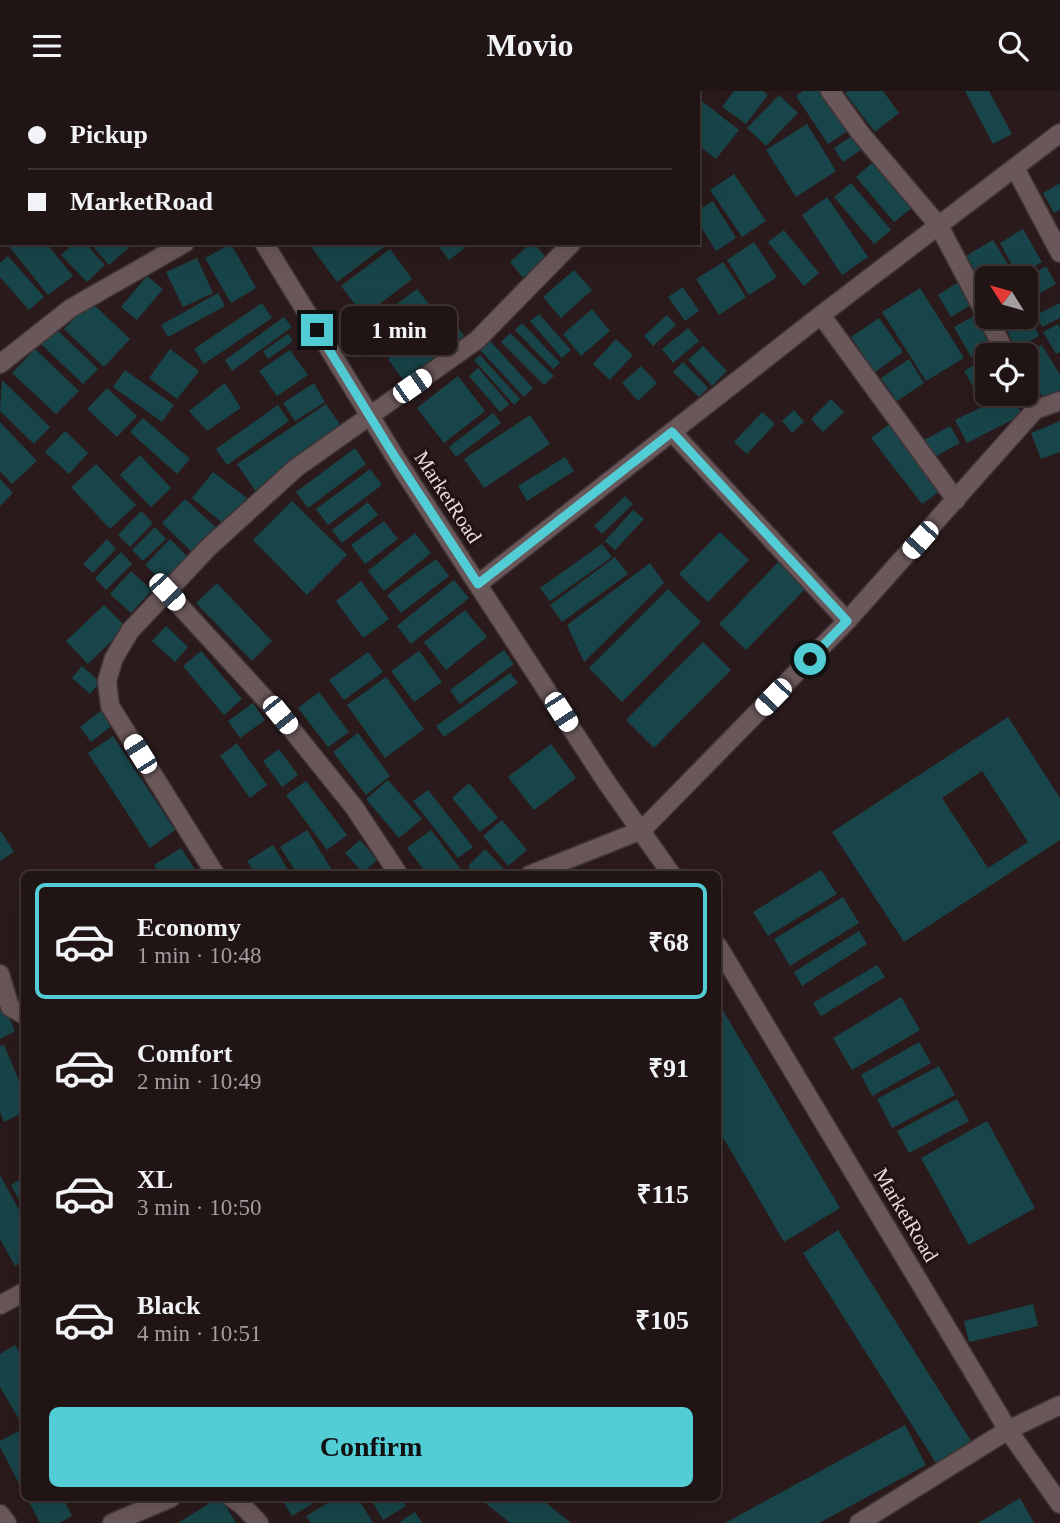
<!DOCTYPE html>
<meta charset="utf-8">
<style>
:root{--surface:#201415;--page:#281d1e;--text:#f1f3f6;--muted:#a29ea0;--line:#3d3334;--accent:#52ccd5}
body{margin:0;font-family:"Times New Roman",serif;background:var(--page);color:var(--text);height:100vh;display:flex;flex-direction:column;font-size:26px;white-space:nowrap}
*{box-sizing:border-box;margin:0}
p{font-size:23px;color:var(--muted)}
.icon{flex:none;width:38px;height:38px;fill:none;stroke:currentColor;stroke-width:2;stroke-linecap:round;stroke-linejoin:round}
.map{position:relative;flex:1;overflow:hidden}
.panel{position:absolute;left:21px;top:780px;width:700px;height:630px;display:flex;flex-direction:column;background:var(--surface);border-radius:10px;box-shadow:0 7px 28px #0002,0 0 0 2px var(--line)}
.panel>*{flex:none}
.top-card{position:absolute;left:0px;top:0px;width:700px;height:154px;box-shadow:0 7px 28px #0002,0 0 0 2px var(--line);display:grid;align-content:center;height:154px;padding:0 28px;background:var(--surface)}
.needle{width:46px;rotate:307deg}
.buttons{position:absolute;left:975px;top:175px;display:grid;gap:14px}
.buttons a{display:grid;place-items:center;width:63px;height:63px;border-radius:10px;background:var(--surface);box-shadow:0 7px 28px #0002,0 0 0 2px var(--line);font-size:35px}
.end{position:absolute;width:32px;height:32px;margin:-16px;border:9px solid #52ccd5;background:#111;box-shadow:0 0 0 4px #111}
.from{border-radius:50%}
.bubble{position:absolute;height:49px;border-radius:10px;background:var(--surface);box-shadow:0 7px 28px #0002,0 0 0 2px var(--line);font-size:23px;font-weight:800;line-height:49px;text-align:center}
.car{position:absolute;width:21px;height:42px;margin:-21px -10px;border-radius:9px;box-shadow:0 0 5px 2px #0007;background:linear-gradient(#fff 24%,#345 0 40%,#fff 0 76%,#345 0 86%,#fff 0)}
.top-card b{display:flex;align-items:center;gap:24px;height:66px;font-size:26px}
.top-card b+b{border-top:2px solid var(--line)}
.top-card i{width:18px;height:18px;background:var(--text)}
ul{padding:12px 0 0;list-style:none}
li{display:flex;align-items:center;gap:21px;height:116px;margin:0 14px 10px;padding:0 14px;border:4px solid transparent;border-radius:10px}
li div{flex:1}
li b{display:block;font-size:26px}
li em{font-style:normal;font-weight:800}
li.current{border-color:var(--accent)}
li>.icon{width:63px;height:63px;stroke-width:1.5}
.primary-button{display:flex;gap:14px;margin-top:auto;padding:14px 28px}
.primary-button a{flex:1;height:80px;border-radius:10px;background:var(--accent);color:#111;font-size:28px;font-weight:800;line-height:80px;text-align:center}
header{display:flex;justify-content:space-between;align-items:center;height:91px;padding:0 28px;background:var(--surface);font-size:32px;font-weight:800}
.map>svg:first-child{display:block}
.building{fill:#184549;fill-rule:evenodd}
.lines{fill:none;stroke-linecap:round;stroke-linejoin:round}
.minor-casing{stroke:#413436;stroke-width:21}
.tertiary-casing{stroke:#413436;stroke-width:21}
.minor{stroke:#6a5759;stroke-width:18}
.tertiary{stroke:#6a5759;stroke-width:18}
.route{stroke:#52ccd5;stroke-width:9}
.labels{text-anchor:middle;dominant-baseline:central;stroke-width:6;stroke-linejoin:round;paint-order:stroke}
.street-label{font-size:21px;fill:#e7dcdc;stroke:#201113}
</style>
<header><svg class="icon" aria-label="menu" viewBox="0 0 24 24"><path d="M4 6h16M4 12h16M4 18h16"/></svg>Movio<svg class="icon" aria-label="search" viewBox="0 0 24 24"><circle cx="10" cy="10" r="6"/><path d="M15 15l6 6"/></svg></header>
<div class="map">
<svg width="1060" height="1432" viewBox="0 0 1060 1432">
<rect width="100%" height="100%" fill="#2a1a1c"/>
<g class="building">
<path d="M734,0H763L768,4L746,33L722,16Z"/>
<path d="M803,0H823L849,39L828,53L796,5Z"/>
<path d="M848,0H883L899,22L875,41L845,2Z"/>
<path d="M965,0H989L1012,43L993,53Z"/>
<path d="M779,4L798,22L766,55L747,37Z"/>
<path d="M698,7L739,39L716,68L698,54Z"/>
<path d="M807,33L836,80L796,106L766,59Z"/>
<path d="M852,45L861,59L843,71L834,57Z"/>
<path d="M873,71L912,117L894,131L856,86Z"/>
<path d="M734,83L766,130L742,146L710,99Z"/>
<path d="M851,92L891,139L874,153L834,106Z"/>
<path d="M1060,92V119L1054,122L1043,102Z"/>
<path d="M827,106L868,166L842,184L802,124Z"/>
<path d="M713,110L736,147L716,160L698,131V119Z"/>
<path d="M1023,138L1042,171L1018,185L1000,152Z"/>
<path d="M784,139L819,182L804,195L768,151Z"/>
<path d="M993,149L1011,178L997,187H987V193L984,195L966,165Z"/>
<path d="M754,151L777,186L749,204L727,169Z"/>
<path d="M11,152H46L73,185L48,204L8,154Z"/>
<path d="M74,152H85L105,174L87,191L61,164Z"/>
<path d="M90,152H128L131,155L109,174Z"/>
<path d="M311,152H389L337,191L309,153Z"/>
<path d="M436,152H471L449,169Z"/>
<path d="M531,152H534L547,168L524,188L510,171Z"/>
<path d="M231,153L256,197L231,212L205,167Z"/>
<path d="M390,158L412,188L364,225L341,195Z"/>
<path d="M8,165L44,206L29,219L0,186V172Z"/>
<path d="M197,167L213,202L183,216L166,181Z"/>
<path d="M723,171L746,206L719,224L696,188Z"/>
<path d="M1046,175L1056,193L1028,209L1026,205V187Z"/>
<path d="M574,179L592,199L561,227L543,206Z"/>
<path d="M147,185L163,198L137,229L121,216Z"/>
<path d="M960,190L973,213L951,226L938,204Z"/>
<path d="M683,196L699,220L685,230L668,206Z"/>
<path d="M920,197L964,267L926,290L882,221Z"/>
<path d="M417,198L435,221L383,260L366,236Z"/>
<path d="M218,202L225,215L168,246L161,234Z"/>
<path d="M91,211L130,248L104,276L64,238Z"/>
<path d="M262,212L272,227L204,273L194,258Z"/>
<path d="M1060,212V227L1042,236L1036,224Z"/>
<path d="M1026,217L1039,245L1016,257L1001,228L1006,226H1026Z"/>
<path d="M592,218L610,240L581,265L563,243Z"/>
<path d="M447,222L464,245L440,263L423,240Z"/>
<path d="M539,223L571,259L562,267L530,230Z"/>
<path d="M978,223L994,252L971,266L954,236Z"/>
<path d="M667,224L676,234L653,255L644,245Z"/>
<path d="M284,226L292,236L232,280L225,269Z"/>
<path d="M879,227L903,261L875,281L851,246Z"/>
<path d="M522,232L560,272L553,278L515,239Z"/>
<path d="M1058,233L1060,237V261L1056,263L1043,241Z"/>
<path d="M55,237L98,278L83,293L41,253Z"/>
<path d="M688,237L699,250L673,272L662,258Z"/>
<path d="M510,242L554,285L544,294L501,251Z"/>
<path d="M288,243L293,250L268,268L263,260Z"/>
<path d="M421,244L437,265L404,290L388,268Z"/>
<path d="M616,248L633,264L610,289L593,273Z"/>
<path d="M490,250L533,297L524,306L480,259Z"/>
<path d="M1042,254L1060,284V299L1044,309L1026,277V264Z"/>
<path d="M703,255L727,280L712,295L688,269Z"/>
<path d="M35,258L79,300L56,323L12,282Z"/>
<path d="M170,258L199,280L177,308L149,287Z"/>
<path d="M290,259L308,284L277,305L259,280Z"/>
<path d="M480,264L520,308L514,314L474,269Z"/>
<path d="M987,266V303H997L982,311L964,280Z"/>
<path d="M909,268L924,292L897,310L881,287Z"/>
<path d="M683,271L708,297L699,306L673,281Z"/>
<path d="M641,275L657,292L638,310L622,292Z"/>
<path d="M478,277L509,313L500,321L469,285Z"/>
<path d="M125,279L174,314L162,331L113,296Z"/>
<path d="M458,285L485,320L444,352L417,317Z"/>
<path d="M2,289L50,336L34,353L0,320Z"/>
<path d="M225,292L241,317L207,340L189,320Z"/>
<path d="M314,292L325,311L295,330L283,312Z"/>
<path d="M107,297L137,325L117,346L87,318Z"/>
<path d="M1008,303H1012L1022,324L967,352L955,329Z"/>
<path d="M831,308L844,321L823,341L811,328Z"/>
<path d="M326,313L345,341L256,401L237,373Z"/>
<path d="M278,314L289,330L227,374L216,358Z"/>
<path d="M794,319L804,331L792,342L782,330Z"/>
<path d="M762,321L775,333L747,363L734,351Z"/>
<path d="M493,322L501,332L456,366L449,356Z"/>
<path d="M530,324L550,353L484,397L464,368Z"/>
<path d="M143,327L190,368L177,383L130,341Z"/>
<path d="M1060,330V361L1041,368L1031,342Z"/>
<path d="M0,331L37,370L12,393L0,380Z"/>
<path d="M891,332L942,399L922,413L871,347Z"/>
<path d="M950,335L960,352L933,367L924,349Z"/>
<path d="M65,340L88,362L69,383L45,361Z"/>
<path d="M355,357L366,373L308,417L296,401Z"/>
<path d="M140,364L171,397L151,416L120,384Z"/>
<path d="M565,366L574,380L527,410L518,395Z"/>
<path d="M96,373L136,414L110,438L71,396Z"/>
<path d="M370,378L382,394L328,434L316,418Z"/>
<path d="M213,381L247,407L225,434L192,407Z"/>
<path d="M0,388L13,402L0,415Z"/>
<path d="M625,405L633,413L602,443L594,435Z"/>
<path d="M185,408L221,441L197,466L162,432Z"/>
<path d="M292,410L347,464L307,504L253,449Z"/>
<path d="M368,411L378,424L342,452L332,439Z"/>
<path d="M633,419L644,428L615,459L605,450Z"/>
<path d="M141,420L153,432L130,456L118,444Z"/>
<path d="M384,430L398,448L365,473L351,454Z"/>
<path d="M155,436L166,448L143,470L132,459Z"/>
<path d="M720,441L749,469L708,511L679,483Z"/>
<path d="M415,442L431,462L384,500L368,480Z"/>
<path d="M107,448L116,458L93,482L83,473Z"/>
<path d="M170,448L188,466L163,491L145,474Z"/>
<path d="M602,453L612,466L550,510L540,497Z"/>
<path d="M121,461L132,473L106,499L95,487Z"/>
<path d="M615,466L628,483L562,531L550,514Z"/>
<path d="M783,466L810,493L746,559L719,533Z"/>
<path d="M436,468L449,485L401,522L387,504Z"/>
<path d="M650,472L664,492L584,571L567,534Z"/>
<path d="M131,480L152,499L131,522L110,503Z"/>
<path d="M454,489L469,507L411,553L397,535Z"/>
<path d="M361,490L389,528L363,547L336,510Z"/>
<path d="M217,492L272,550L252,570L196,512Z"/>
<path d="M668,498L701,531L622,611L589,577Z"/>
<path d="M104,514L126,536L88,573L66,550Z"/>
<path d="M465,519L487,546L446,579L424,551Z"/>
<path d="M166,535L188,556L175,571L152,550Z"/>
<path d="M703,551L731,579L654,657L626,629Z"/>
<path d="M504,559L514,573L460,613L450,599Z"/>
<path d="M201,560L242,608L224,624L183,575Z"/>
<path d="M419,560L442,591L414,611L391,580Z"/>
<path d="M368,561L383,581L344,609L329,589Z"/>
<path d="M82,575L100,591L90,603L72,587Z"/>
<path d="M510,582L518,592L444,646L436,635Z"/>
<path d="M386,586L424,638L385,667L347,614Z"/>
<path d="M319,601L349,641L328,656L298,617Z"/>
<path d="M253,612L265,629L240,647L228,630Z"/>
<path d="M103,618L114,633L91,651L80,636Z"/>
<path d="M1008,626L1060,707V749L904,851L832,741ZM982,680L1028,751L988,777L942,707Z"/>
<path d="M358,642L390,685L366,704L333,661Z"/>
<path d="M113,645L175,739L150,757L88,662Z"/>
<path d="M237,652L267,694L250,707L220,665Z"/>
<path d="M551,653L576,687L534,719L508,686Z"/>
<path d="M279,658L298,684L282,696L263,670Z"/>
<path d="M388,689L422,728L399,747L366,708Z"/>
<path d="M306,690L347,744L327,759L286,704Z"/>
<path d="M469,692L498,727L480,741L452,707Z"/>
<path d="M428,699L473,756L458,767L413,710Z"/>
<path d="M502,729L527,759L508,775L483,745Z"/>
<path d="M0,739L14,761L0,770Z"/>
<path d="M307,739L335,784H298L280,756Z"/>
<path d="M431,739L465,784H428L407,757Z"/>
<path d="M360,749L377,769L363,782L345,762Z"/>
<path d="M273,754L291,784H256L247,770Z"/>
<path d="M181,757L196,780L189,784H161L154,774Z"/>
<path d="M485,758L503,777L496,784H476L468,775Z"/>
<path d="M821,779L837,803L768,845L753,821Z"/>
<path d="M843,806L859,832L790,875L774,848Z"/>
<path d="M859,840L867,853L802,895L794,881Z"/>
<path d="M877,874L885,886L821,925L813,912Z"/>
<path d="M0,905L15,940L0,948Z"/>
<path d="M901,906L920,939L852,979L833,947Z"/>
<path d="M718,911L840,1117L784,1151L718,1038Z"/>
<path d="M919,951L931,972L872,1005L861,984Z"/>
<path d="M4,954L24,1001V1021L4,1031L0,1021V955Z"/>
<path d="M939,975L955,1004L892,1037L877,1008Z"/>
<path d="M957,1008L969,1030L909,1062L897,1040Z"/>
<path d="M987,1030L1035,1117L969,1154L921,1067Z"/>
<path d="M0,1084L24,1128V1170L15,1175L0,1148Z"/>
<path d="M24,1086V1118L11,1094Z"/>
<path d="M838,1139L971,1350L936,1372L803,1162Z"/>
<path d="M1033,1213L1038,1235L969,1251L964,1230Z"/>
<path d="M15,1254L24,1269V1331L22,1333L0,1296V1263Z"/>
<path d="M905,1334L926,1374L819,1432H725Z"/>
<path d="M24,1337V1402L0,1356V1350Z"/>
<path d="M27,1407H63L72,1425L59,1432H40Z"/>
<path d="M218,1407H221L236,1432H178Z"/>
<path d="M281,1407H322L292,1425Z"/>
<path d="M336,1407H358L373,1432H311L306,1425Z"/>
<path d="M370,1407H401L406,1415L383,1429Z"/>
<path d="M479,1407H540L571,1432H510Z"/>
<path d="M1020,1407L1034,1432H978Z"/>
<path d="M415,1421L422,1432H398Z"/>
</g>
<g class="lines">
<g class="minor-casing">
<g id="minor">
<path d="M830,0L861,43L939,135L1007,264"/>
<path d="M482,2L486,0"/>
<path d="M642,2L643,0"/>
<path d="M0,24L2,25"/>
<path d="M1015,77L1060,162"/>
<path d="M821,224L956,409"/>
<path d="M0,273L71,217L185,152"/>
<path d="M1035,319L1060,310"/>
<path d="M672,341L847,530"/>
<path d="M478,493L821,224L1060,42"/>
<path d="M167,501L280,624L354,716L399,784"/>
<path d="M214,781L110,615L107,590L114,567L130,540L208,457L296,377L477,249L572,152"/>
<path d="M529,784L642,739L847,530L1035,319L1026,300"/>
<path d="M0,883L10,916L24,924"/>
<path d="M0,1214L24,1201"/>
<path d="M232,1407L243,1415L259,1432"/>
<path d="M0,1423L7,1432"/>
<path d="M112,1432L171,1407"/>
<path d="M859,1432L1008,1339L1060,1314"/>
</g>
</g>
<g class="tertiary-casing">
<g id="tertiary">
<path d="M180,0L181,2"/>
<path d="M264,152L405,382L607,692L672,784"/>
<path d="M718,855L1008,1339L1060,1413"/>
</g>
</g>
<use href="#minor" class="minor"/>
<use href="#tertiary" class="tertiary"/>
</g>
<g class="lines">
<path class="route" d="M317,239L393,363L478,493L672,341L847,530L810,568"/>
</g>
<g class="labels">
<g class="street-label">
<text transform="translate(448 406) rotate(57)">MarketRoad</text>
<text transform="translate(906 1124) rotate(59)">MarketRoad</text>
</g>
</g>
</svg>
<div class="buttons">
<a><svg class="needle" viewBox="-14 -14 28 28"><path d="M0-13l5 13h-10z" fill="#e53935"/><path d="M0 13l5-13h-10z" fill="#a29ea0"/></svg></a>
<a><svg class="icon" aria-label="locate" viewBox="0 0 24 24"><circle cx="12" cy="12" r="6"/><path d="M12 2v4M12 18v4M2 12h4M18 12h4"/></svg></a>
</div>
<i class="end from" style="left:810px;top:568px"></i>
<i class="end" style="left:317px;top:239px"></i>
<div class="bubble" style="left:341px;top:215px;width:116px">1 min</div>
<i class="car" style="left:412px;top:295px;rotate:55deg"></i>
<i class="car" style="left:920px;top:449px;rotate:222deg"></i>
<i class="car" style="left:167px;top:501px;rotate:137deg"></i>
<i class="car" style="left:773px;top:606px;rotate:224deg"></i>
<i class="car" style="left:561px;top:621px;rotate:147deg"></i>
<i class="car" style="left:280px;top:624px;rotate:141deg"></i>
<i class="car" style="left:140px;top:663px;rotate:328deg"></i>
<div class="top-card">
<b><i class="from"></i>Pickup</b>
<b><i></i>MarketRoad</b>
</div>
<section class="panel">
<ul>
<li class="current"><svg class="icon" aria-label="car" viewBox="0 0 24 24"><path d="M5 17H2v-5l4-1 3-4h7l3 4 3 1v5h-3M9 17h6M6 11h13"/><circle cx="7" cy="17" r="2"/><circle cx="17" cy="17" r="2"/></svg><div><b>Economy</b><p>1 min · 10:48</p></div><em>₹68</em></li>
<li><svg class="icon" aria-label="car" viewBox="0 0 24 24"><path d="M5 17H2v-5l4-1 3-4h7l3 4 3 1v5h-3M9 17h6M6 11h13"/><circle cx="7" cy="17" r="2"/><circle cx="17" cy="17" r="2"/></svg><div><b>Comfort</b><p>2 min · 10:49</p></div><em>₹91</em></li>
<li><svg class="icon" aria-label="car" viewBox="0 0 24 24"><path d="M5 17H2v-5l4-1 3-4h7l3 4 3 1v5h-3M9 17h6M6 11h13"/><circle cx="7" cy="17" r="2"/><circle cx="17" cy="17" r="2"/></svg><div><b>XL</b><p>3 min · 10:50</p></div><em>₹115</em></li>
<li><svg class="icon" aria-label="car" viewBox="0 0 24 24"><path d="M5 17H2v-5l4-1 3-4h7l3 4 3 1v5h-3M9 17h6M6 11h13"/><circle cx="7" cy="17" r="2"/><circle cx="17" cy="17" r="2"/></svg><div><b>Black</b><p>4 min · 10:51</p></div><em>₹105</em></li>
</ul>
<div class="primary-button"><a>Confirm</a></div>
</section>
</div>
